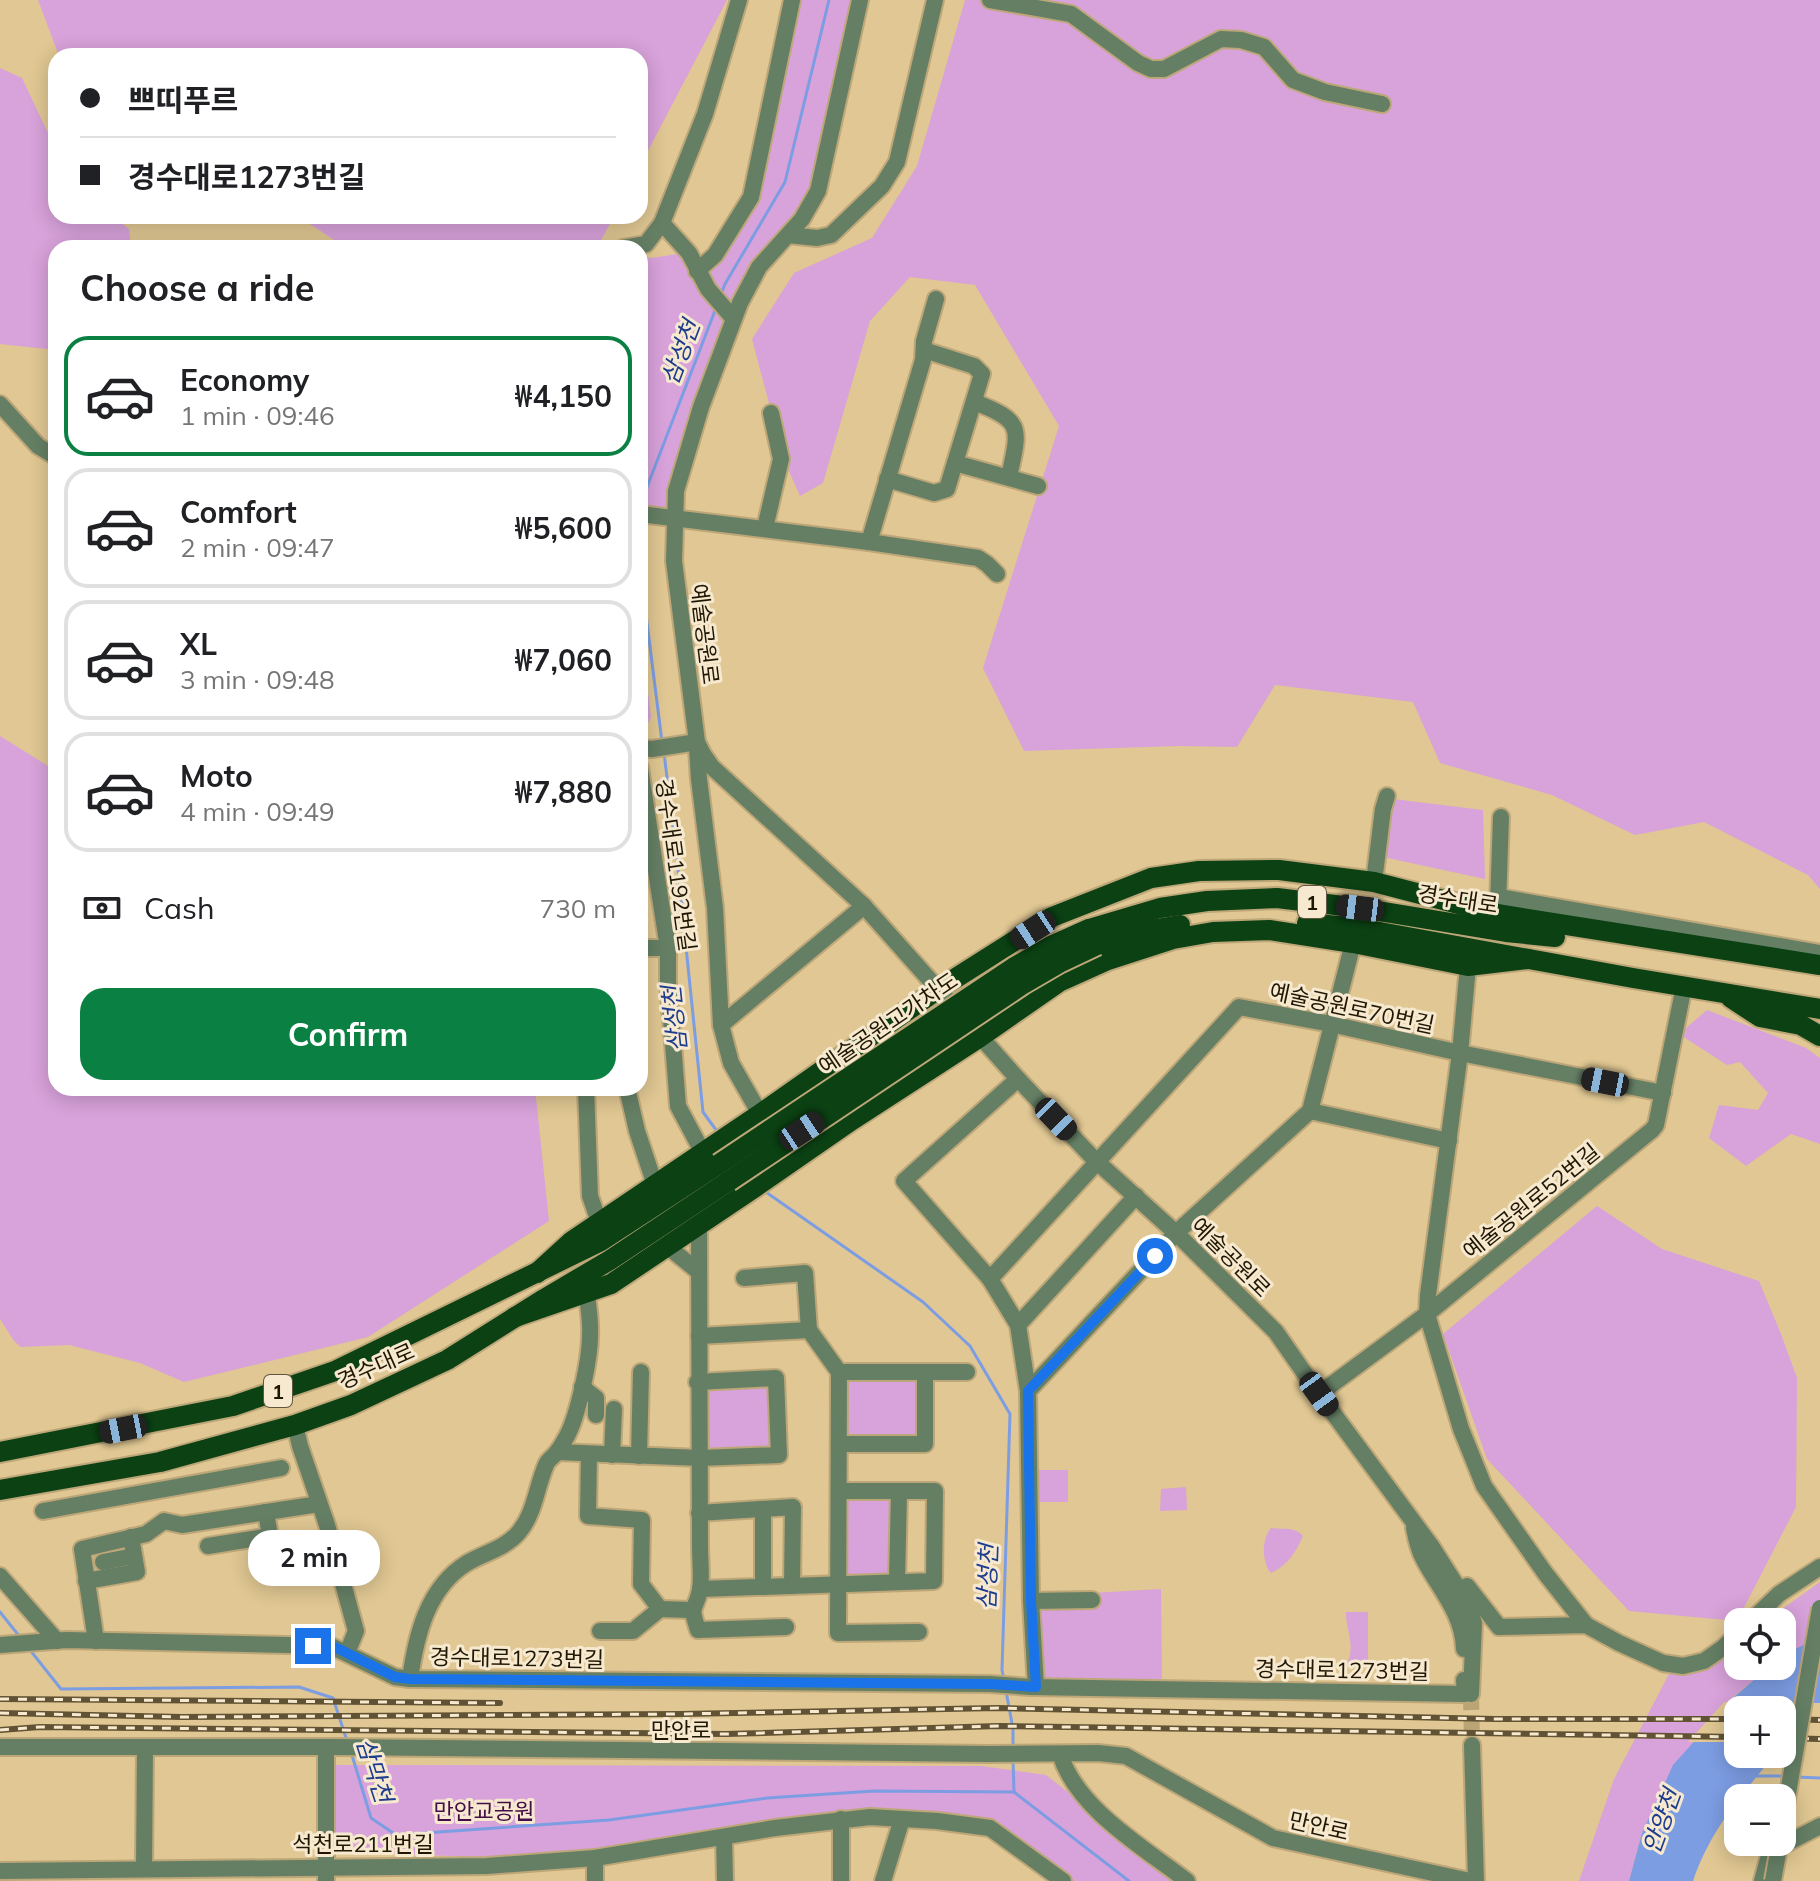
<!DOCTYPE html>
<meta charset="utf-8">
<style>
:root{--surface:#fff;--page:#f6f6f6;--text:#202124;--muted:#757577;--line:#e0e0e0;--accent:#0b8043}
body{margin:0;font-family:Mulish,"Noto Sans KR",sans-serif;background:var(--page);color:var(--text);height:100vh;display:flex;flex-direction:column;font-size:30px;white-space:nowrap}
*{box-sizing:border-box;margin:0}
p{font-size:26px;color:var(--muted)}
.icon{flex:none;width:44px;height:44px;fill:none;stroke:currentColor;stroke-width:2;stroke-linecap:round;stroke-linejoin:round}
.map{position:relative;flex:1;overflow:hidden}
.details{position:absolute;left:48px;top:240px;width:600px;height:856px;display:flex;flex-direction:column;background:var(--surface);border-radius:24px;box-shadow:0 4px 20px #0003}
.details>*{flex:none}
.banner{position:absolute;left:48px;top:48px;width:600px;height:176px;border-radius:24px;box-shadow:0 4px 20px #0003;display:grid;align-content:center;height:176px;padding:0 32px;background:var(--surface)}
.buttons{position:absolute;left:1724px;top:1608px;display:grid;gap:16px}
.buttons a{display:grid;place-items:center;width:72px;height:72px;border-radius:16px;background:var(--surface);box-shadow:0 4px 20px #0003;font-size:40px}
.end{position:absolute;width:36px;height:36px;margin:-18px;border:10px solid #1a73e8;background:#fff;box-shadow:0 0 0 4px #fff}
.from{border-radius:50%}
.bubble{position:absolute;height:56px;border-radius:24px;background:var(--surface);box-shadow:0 4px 20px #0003;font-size:26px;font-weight:700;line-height:56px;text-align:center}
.car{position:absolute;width:24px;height:48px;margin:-24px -12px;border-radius:10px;box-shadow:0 0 6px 2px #0007;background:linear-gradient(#222 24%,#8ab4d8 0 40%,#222 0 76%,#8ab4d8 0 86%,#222 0)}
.banner b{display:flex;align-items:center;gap:28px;height:76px;font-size:30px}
.banner b+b{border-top:2px solid var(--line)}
.banner i{width:20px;height:20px;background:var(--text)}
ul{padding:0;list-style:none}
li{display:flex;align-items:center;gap:24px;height:120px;margin:0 16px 12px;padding:0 16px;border:4px solid var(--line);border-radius:24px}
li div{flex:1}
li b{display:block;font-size:30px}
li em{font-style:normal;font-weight:700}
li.on{border-color:var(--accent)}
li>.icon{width:72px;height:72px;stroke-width:1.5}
h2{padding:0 32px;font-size:36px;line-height:96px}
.pay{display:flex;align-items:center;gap:20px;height:88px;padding:0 32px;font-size:30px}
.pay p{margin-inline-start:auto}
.cta{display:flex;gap:16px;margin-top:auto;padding:16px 32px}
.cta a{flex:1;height:92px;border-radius:24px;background:var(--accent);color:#fff;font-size:32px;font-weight:700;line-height:92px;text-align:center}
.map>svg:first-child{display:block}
.green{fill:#d8a2da}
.water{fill:#7d9de3}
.pier{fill:#e0c793}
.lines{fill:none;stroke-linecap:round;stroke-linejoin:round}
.stream{stroke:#7d9de3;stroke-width:3}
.minor-tunnel{stroke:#baa476;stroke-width:16;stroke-dasharray:16 8;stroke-linecap:butt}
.minor-casing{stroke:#bda779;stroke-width:20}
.major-casing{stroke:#bda779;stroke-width:24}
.minor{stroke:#657f65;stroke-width:16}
.major{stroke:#0b4113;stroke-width:20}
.rail-casing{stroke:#615233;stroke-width:6}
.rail{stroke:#f6e9cf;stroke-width:3;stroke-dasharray:9;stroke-linecap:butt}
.minor-bridge-casing{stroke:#bda779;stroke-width:20;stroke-linecap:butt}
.major-bridge-casing{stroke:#bda779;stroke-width:24;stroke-linecap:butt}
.minor-bridge{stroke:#657f65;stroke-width:16}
.major-bridge{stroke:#0b4113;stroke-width:20}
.route{stroke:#1a73e8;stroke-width:10}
.labels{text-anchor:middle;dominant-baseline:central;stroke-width:6;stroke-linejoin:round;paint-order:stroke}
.shield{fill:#f6e9cf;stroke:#605640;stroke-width:2}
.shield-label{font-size:20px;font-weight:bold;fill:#201703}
.street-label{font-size:22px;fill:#201703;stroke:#f6e9cf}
.park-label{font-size:22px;fill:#430e47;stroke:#f6e9cf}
.water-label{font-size:24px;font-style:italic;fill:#1e3c8d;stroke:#f6e9cf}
</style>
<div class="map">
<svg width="1820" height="1881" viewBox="0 0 1820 1881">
<rect width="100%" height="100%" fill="#e0c793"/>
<g class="green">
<path d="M38,0H727L640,166V56H59Z"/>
<path d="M791,0H859L801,219L739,303L674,516L640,513V257L652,258L689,252L697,270L750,197Z"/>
<path d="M965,0H1820V889L1808,875L1704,822L1635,835L1552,795L1440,763L1413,702L1275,685L1237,747L1178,746L1024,751L983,668L1059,426L975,285L910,277L870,321L823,483L800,496L784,460L752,339L794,273L872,238L917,166Z"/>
<path d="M0,68L22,78L56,150V216H113L129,229L131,248H56V350L0,344Z"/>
<path d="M298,216H614L597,248H346Z"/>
<path d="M640,627L651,717L643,733L640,734Z"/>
<path d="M0,736L56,771V1088H535L549,1221L368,1337L184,1382L140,1363L69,1345L21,1347L14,1341L0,1319Z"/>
<path d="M1393,799L1483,810L1485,879L1383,857Z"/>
<path d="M1707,1010L1806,1048L1820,1058V1144L1791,1134L1746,1166L1709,1138L1719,1105L1758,1110L1768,1093L1740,1062L1727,1065L1679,1034Z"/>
<path d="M1597,1206L1662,1249L1759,1281L1781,1334L1797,1378L1796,1507L1737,1621L1629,1611L1487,1459L1443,1334Z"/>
<rect x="839" y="1372" width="86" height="72"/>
<path d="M776,1378L779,1455L700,1458L697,1382Z"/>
<rect x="1039" y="1470" width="29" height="32"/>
<path d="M1186,1487L1187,1510L1160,1511L1161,1489Z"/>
<path d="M839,1491H899L897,1582L838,1584Z"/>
<path d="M1271,1528C1283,1530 1294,1526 1303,1536C1296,1552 1287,1566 1271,1573C1262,1563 1261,1539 1271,1528Z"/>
<path d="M1820,1582V1637L1782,1656V1622H1764Z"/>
<path d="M1161,1589L1162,1679L1042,1682L1041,1596Z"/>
<path d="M1346,1612H1368V1664H1347C1356,1645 1346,1632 1346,1612Z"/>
<path d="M1738,1646V1666H1770L1733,1697L1642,1833L1629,1881H1579L1614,1779L1669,1674C1693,1675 1720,1662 1738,1646Z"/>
<path d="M333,1765L981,1766L1046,1775L1182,1881H1072L993,1821L903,1814L635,1847L485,1857L355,1853L334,1838Z"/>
</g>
<path class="water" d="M1820,1637V1714L1782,1747V1710H1738V1754H1775C1742,1795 1710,1830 1693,1881H1629L1642,1833L1673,1765L1734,1697L1770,1666H1782L1783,1655Z"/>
<path class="pier" d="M1724,1702L1820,1703V1719L1794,1742H1782V1710H1738V1742H1688Z"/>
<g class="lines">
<g class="stream">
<path d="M721,294L725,284L785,182L829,0"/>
<path d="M642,507V500L716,308"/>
<path d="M642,519L645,607L662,742"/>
<path d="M664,753L676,850L703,1112L719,1134"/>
<path d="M763,1190L923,1302L970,1346L1010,1414L1002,1670L1004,1680"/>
<path d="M0,1612L20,1637"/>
<path d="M30,1650L61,1689L299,1687L333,1698L347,1741"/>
<path d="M1006,1691L1013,1729V1747"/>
<path d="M351,1752L371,1818L396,1835L609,1820L767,1798L874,1791L1014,1792"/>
<path d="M1013,1759L1014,1792L1129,1881"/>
<path d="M1756,1776H1784"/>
<path d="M1796,1777L1820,1778"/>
</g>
<path class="minor-tunnel" d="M1471,1694L1472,1745"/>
<g class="minor-casing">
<g id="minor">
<path d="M860,0L818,191L802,219L759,267L740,303L701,407L676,491L674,561L697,742L703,754L712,767L864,906L1018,1079L1095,1160L1176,1233L1276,1332L1319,1394L1432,1547L1467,1602L1474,1623L1471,1694"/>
<path d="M990,0L1071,14L1138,63L1151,69H1164L1221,39L1241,40L1264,47L1293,80L1325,92L1382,104"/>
<path d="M662,223L689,253L708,289L733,318"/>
<path d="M788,235L817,238L831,235L882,186L897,162L935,0"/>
<path d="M623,248L646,244L662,223L705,114L739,0"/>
<path d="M697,271L715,255L751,197L792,0"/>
<path d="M974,402C1025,421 1019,429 1009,477"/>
<path d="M0,404L38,446L56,457"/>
<path d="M955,463L1038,486"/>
<path d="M887,479L934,493L947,489L982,374L974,366L924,350"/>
<path d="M640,514L869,542L978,558L987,564L997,574"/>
<path d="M765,528L781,459L771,413"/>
<path d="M869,542L923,360L924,341L936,299"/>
<path d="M640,748L652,749L697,742"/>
<path d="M697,748L699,779L715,908L721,1025L731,1063L760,1114"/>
<path d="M640,768L668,948V981L678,1106L703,1153"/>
<path d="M1374,882L1383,809L1387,796"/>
<path d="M1499,897L1820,953"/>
<path d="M1498,905L1501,817"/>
<path d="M640,948H668"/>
<path d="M1468,966L1460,1053L1428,1295L1427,1314L1461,1429L1484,1486L1545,1573L1586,1625"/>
<path d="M721,1025L864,906"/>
<path d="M1018,1079L904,1181L990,1279L1018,1325L1028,1391L1031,1601L1036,1687"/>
<path d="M586,1088L590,1196L599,1222"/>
<path d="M627,1088L637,1131L655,1185"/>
<path d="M1310,1111L1449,1141"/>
<path d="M699,1225C699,1332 699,1439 700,1546C700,1560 702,1576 700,1590C695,1613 689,1603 698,1630L786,1627"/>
<path d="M667,1246L699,1272"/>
<path d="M744,1278L805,1273L809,1330"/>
<path d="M990,1279L1239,1007L1331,1024L1460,1053L1663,1093"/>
<path d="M1018,1325L1136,1196"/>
<path d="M699,1336L809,1330L839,1372H967"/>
<path d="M839,1372L838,1633L919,1632"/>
<path d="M582,1387L596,1398V1415"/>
<path d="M1028,1391L1176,1233L1310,1111L1353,943"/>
<path d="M1319,1394L1427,1314L1652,1130L1656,1125L1684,986"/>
<path d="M295,1425L300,1446L327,1525L356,1631L347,1653"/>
<path d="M839,1444H925V1372"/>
<path d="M557,1452L700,1458L779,1455L776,1378L697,1382"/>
<path d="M589,1454L588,1516L642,1520L641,1584L660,1609"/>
<path d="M612,1455L614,1409"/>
<path d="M639,1456L641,1372"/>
<path d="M43,1511L281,1468"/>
<path d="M266,1512L274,1560"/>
<path d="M699,1513L793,1507L792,1586"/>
<path d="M1414,1528C1416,1538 1418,1549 1423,1558C1439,1589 1463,1613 1464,1649"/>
<path d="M208,1546L270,1536"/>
<path d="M103,1562L134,1556"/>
<path d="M0,1576L57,1641"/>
<path d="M86,1581L137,1572L131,1537"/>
<path d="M897,1582L899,1491"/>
<path d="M1467,1586L1499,1627L1586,1625L1619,1643L1663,1663L1683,1666L1704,1661L1724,1647L1738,1633"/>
<path d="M763,1587V1509"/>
<path d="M700,1589L934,1581L935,1491H839"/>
<path d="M1031,1601L1092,1600"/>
<path d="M1750,1622L1779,1594L1820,1567"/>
<path d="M600,1631H633L660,1609L691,1610"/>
<path d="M96,1641L82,1549L146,1534L164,1521L182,1525L319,1504"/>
<path d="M0,1645L66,1640L331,1646L395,1677L410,1679L990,1684L1031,1687L1465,1694L1464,1680"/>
<path d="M410,1679C416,1636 427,1588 467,1563C484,1553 506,1548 519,1532C535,1513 536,1488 546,1465C548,1459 554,1457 557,1452C561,1447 564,1441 567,1436C578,1415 590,1360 590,1335C591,1321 588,1307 587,1293"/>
<path d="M1472,1745L1476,1881"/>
<path d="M0,1747H335L989,1754L1098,1753L1126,1756L1273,1838L1470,1881"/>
<path d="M1060,1754C1077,1809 1143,1847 1187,1881"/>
<path d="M841,1819V1881"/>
<path d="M724,1837L725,1881"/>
<path d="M595,1858V1881"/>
<path d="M144,1869L145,1747"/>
<path d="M0,1871L487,1866L595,1858L775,1828L870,1817L937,1821L990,1828L1063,1881"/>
<path d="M326,1881V1747"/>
<path d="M883,1881L902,1819"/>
<path d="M1762,1881L1770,1852L1820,1826"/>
</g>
</g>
<g class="major-casing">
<g id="major">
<path d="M1307,923L1358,928L1633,978L1820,1009"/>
<path d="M1089,929L1160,908L1207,901L1277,898L1360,908L1506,932L1555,937"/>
<path d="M1097,945L1151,930L1180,925"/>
<path d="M1731,998L1760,1017L1801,1025L1820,1036"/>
<path d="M537,1273L572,1241L760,1114L937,990L1052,917L1151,878L1199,871L1279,870L1374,882L1497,914L1820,965"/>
<path d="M515,1317L611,1284L754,1188L852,1120L980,1037L1059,982L1108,960L1173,939L1213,932L1269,930L1353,943L1468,966L1528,959"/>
<path d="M0,1452L233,1406L335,1371L601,1241L719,1164"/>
<path d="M0,1490L160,1462L295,1425L351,1405L447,1360L544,1299L610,1260L729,1181"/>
</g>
</g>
<use href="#minor" class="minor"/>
<use href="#major" class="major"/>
<g class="rail-casing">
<g id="rail">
<path d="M0,1699L500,1703"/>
<path d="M0,1713L182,1717L681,1714L998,1708L1494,1719H1738"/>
<path d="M1782,1719L1820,1720"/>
<path d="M0,1730L40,1727L726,1734L999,1726L1738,1737"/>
<path d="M1782,1738L1820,1739"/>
</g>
</g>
<use href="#rail" class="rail"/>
<g class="minor-bridge-casing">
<g id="minor-bridge">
<path d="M1782,1828L1820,1608"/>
<path d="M1773,1881L1780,1842"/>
</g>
</g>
<g class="major-bridge-casing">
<g id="major-bridge">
<path d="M719,1164L1013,968L1051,946L1089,929"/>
<path d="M729,1181L1023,984L1059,963L1097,945"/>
</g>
</g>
<use href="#minor-bridge" class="minor-bridge"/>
<use href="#major-bridge" class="major-bridge"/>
</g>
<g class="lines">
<path class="route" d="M313,1646H331L339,1649L395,1677L410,1679L990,1684L1036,1687L1031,1601L1028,1391L1155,1256"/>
</g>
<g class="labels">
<g class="shield">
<rect x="1298" y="886" width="28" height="32" rx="6"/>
<rect x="264" y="1375" width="28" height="32" rx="6"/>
</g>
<g class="shield-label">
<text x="1312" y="902">1</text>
<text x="278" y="1391">1</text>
</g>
<g class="street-label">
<text transform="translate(705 634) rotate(83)">예술공원로</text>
<text transform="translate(676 865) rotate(82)">경수대로1192번길</text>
<text transform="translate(1458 899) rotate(9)">경수대로</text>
<text transform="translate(1352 1008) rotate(12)">예술공원로70번길</text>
<text transform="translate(888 1023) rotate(-34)">예술공원고가차도</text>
<text transform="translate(1531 1201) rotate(-39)">예술공원로52번길</text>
<text transform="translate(1231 1257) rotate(45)">예술공원로</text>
<text transform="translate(376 1366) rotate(-24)">경수대로</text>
<text transform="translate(517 1658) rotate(1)">경수대로1273번길</text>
<text transform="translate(1342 1670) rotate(1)">경수대로1273번길</text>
<text x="681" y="1730">만안로</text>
<text transform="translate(1319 1826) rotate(13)">만안로</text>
<text x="363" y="1844">석천로211번길</text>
</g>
<g class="park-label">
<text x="484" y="1811">만안교공원</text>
</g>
<g class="water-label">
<text transform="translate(680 352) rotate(-69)">삼성천</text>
<text transform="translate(674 1019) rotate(-96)">삼성천</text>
<text transform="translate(987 1577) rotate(-88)">삼성천</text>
<text transform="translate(375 1770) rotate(72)">삼막천</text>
<text transform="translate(1661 1821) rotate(-70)">안양천</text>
</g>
</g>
</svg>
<div class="buttons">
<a><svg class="icon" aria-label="locate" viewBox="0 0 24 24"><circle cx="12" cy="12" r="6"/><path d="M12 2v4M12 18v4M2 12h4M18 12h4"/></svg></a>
<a>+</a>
<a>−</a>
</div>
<i class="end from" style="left:1155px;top:1256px"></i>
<i class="end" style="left:313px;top:1646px"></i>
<div class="bubble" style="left:248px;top:1530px;width:132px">2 min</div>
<i class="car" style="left:1360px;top:908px;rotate:277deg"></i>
<i class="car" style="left:1033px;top:930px;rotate:237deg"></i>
<i class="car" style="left:1605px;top:1082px;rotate:281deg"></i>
<i class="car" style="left:1056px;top:1119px;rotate:136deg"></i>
<i class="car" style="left:802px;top:1131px;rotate:57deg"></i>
<i class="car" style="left:1319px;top:1394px;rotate:144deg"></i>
<i class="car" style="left:123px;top:1429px;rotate:259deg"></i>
<div class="banner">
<b><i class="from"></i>쁘띠푸르</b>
<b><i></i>경수대로1273번길</b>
</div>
<section class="details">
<h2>Choose a ride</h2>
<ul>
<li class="on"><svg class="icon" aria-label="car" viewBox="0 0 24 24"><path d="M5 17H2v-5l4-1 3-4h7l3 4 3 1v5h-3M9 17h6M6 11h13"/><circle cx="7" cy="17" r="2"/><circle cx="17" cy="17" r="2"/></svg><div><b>Economy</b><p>1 min · 09:46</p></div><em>₩4,150</em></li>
<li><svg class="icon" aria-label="car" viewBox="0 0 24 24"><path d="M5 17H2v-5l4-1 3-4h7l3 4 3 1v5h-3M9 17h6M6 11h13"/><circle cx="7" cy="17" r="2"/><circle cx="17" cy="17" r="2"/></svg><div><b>Comfort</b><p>2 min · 09:47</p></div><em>₩5,600</em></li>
<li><svg class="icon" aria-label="car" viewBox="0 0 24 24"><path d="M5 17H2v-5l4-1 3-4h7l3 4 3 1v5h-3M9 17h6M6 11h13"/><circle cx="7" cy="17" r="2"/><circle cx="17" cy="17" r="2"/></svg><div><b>XL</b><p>3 min · 09:48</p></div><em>₩7,060</em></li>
<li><svg class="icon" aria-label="car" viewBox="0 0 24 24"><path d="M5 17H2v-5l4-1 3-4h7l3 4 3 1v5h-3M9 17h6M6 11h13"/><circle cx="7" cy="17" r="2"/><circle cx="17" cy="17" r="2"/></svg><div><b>Moto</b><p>4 min · 09:49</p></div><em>₩7,880</em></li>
</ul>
<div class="pay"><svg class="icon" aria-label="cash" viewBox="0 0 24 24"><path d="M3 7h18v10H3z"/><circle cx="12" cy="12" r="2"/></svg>Cash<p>730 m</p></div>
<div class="cta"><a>Confirm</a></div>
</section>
</div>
